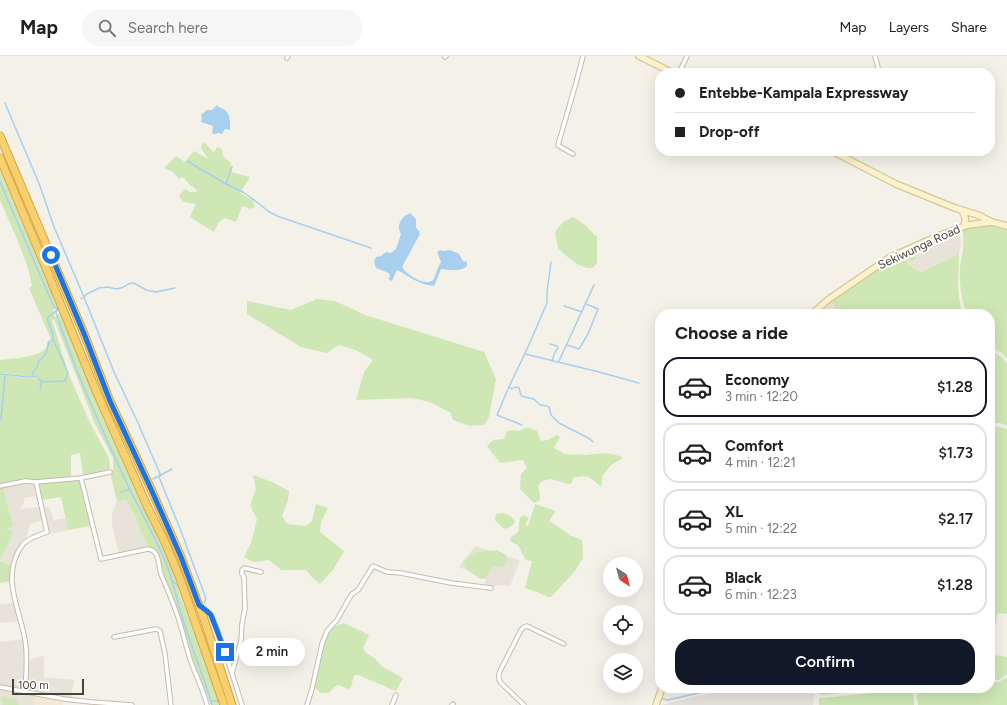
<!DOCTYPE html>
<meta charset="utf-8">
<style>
:root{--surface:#fff;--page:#f6f6f6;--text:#202124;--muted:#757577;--line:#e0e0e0;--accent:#111827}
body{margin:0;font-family:Figtree,sans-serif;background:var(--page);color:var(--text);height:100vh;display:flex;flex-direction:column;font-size:15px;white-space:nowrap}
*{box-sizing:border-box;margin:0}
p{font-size:13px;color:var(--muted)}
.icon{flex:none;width:22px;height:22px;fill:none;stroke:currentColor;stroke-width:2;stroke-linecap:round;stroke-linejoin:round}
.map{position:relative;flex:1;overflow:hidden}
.panel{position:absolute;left:655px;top:253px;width:340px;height:384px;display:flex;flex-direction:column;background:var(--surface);border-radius:16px;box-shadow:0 4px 16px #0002}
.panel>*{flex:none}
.guide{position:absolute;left:655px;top:12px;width:340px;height:88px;border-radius:16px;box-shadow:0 4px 16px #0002;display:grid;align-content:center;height:88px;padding:0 20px;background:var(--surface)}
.needle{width:26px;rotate:144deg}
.tools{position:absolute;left:603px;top:501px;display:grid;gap:8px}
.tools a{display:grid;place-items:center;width:40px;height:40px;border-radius:50%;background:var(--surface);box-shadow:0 4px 16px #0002;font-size:20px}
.scale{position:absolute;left:12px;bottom:10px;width:72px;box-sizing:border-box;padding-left:4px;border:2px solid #484238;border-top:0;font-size:11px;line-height:14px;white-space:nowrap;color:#484238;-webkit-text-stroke:3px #fff;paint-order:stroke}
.end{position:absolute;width:18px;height:18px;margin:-9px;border:5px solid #1a73e8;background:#fff;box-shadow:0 0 0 2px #fff}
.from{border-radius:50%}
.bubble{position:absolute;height:28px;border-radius:14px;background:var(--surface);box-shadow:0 4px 16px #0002;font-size:13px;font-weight:600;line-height:28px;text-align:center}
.guide b{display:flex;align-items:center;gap:14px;height:38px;font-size:15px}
.guide b+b{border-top:1px solid var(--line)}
.guide i{width:10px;height:10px;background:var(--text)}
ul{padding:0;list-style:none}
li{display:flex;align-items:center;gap:12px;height:60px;margin:0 8px 6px;padding:0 12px;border:2px solid var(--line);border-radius:16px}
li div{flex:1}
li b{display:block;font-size:15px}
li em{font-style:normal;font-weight:600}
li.on{border-color:var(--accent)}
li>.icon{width:36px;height:36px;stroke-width:1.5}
h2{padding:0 20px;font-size:18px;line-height:48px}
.button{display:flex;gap:8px;margin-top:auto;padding:8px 20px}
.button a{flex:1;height:46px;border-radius:16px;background:var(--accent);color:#fff;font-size:16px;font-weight:600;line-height:46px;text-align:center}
header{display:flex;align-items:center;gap:24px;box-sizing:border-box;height:56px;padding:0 20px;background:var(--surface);border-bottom:1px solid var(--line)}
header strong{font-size:19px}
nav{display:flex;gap:22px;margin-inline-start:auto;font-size:14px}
.search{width:280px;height:36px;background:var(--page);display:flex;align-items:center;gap:10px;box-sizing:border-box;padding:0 14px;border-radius:16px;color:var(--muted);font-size:15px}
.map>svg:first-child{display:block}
.residential{fill:#e8e3d8}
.commercial{fill:#f5e9d6}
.industrial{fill:#e7e3de}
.green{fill:#cee7b4}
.water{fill:#a8cfee}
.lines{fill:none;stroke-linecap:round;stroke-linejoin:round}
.stream{stroke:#a8cfee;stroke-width:1.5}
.street-casing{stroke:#c2bcaf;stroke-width:5.5}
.secondary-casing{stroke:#d2c69a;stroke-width:8}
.highway-casing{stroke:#d8a63f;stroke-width:9}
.street{stroke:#fff;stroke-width:3.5}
.secondary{stroke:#fdf2cb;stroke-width:5.5}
.highway{stroke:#f9d070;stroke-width:7}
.route{stroke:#1a73e8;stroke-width:5}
.labels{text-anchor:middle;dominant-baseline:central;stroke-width:4;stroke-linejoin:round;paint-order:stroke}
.street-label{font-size:12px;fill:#484238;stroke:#fff}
</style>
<header>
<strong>Map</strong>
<div class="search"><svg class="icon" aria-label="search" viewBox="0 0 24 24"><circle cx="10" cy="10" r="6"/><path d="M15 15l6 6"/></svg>Search here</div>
<nav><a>Map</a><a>Layers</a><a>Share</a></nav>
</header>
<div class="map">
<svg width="1007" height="649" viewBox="0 0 1007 649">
<rect width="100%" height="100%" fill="#f4f1e9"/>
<g class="residential">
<path d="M959,175L961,187L959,198L921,216L910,210L907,207L909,205L912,195Z"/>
<path d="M830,244L840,258H815Z"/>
<path d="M21,427L34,428L37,440L24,442V447L21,453L39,451L43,464L30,468L26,484L22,488L13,503L11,510L0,505V479L3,472L13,471L8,455L4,437V431Z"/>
<path d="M126,444L134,458L148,491L119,498L112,468V458L117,445Z"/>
<path d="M49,451L54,464L65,462L68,474L49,478L42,452Z"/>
<path d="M475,490L520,504L510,530L501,529L490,531L484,530L486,523L459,511Z"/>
<path d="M14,547L19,565L0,567V548Z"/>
<path d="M23,583L26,613L24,635L0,630V586Z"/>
<path d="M44,600V621L74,624L71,642L26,635L28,604Z"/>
<path d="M0,633L34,640L35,649H0Z"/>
</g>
<path class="commercial" d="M34,640L64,643L63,649H35Z"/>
<path class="industrial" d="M733,632H815L813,649H661Z"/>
<g class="green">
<path d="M205,87L214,97L217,91L222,93L223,100L231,107V109L232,111L231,116L250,121L240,137L252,144L255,151L251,153L242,150L236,166L225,162L219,166L214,176L190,161L196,148L183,146L179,140L185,133L190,136H196L197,134L190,129L183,121L179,123L173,116L164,112L176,100L185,106L194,95L208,103L201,92L202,88Z"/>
<path d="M0,115L58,251L53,253L55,261L58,260L60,254L91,333L169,505L184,550L207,609L220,649H211L188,595L184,582L181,565L171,543L161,515L159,500L154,492L148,491L134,458L126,444L117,445L110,416L113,414V402L95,368L54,263L52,264L69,319L90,367L109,402L110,412L107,415L83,419L80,397L71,399V421L38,425L24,424L0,428V319L38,323L36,321L0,317V304C10,303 41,301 46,292C47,290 47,288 47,286L51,283L29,232L32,230L28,212L17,183L0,144Z"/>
<path d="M573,161L585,169L597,181V207L593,212H587L577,208L565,199L558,192L555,176L563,166Z"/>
<path d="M991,168L1007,172V303L1002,297L990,291V258H967C961,245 959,225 960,211C962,198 965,188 962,174L969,171Z"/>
<path d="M912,195L916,203L909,205L907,207L910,210L921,216L959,198L958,233L960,247L963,258H840L830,244L891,203Z"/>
<path d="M317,243L335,245L365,259L484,296L496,323L489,361L484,369L470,370L453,364L451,357L430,346L412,342L356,344L364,316L373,304L356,294L339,289L327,297L301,291L247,258V245L291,254Z"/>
<path d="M990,295L1002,301L1007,308V370L1000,367H993L994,370L1007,373V558L998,557L990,592Z"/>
<path d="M527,371L537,375L541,385L547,384L557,379L560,381L554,392L565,398L586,399L606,397L620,400L623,402L611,409L603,419L601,431C590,421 588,418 573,422L572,427L568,428L551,423L542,425L538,430L540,439V444L534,447L520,433L521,418L527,412L523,404L500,407L487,390L493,384L504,383L507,375L512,374L519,375Z"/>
<path d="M253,419L272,426L289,435L288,444L282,460L287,468L306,470L312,465L316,448L328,452L321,466L320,476L344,495L333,514L320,528L313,522L306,514H281L269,504L253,506L244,501L251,487L257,463L250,449L256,433Z"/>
<path d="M79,423L81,424L84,437V448L89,461L90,470L68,474L61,441L41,444L37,429L39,427Z"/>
<path d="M0,431H4C5,445 10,457 13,471L5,472L11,474L13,478L4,496L0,502Z"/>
<path d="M535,448L556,455L549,465L569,478V479L582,484L583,502L575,515L551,541H548L537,536L525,532L532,505L526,504L524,501L518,489L511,486L510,482L518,476L520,462L524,459L529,462L525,469L528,470Z"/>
<path d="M503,457L512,461L515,466L512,470L505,473L501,470L495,464L496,458Z"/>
<path d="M497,494L506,499L507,505L503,511L492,510L486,522L481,523C474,518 464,514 463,505L469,501L475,496Z"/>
<path d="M0,505L11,510L10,519L11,525L0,527Z"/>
<path d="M344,567L369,579L363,592L366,597L376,603L381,610L403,622L396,635L358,619H354L351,631L348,633C336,628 338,627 329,637H321L315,632C317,620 324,576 335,570C337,569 341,568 344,567Z"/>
<path d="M990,598L1007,601V618L999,624H990Z"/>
<path d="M1007,621V649H918L916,633L990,632V627L999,626Z"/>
<path d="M820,632H884L822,639L819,637Z"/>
<path d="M913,633L914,649H819V642H823Z"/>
<path d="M5,640L8,642L15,643L19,649H2L3,648L1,641Z"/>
</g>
<g class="water">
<path d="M217,49C219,52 222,52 225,54C231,59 230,67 230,74L225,73L222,78L219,77L213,78L212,76L213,70L201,66L202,63L201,59L207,54H212Z"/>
<path d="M410,157L416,163V172L419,175L420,178L402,211C406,218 425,231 433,224C435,222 438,210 441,206L437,196L440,194L443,195L450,194L459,198L463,205L467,206V210C461,216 449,214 441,213L435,228L434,230C419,229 409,220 397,214L392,225L388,223L390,221L389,217L376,212L374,206L376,201L381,200L386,196L391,197L396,193L401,178C396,169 401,161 410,157Z"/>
</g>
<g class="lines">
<g class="stream">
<path d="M5,47L40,130L54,171L84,241L114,316L138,367L161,420"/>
<path d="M187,105L226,128L243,136L258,147L268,155L277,160L371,192"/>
<path d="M0,126L54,251L58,253"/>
<path d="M226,128L232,111"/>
<path d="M81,243L84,241L87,238L99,232L107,231L117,233L124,231L128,228L134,227L146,234L156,236L175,232"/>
<path d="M564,250L582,256"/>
<path d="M58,253L56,257C76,318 103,376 130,434C142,458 156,482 166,507C173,524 176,542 182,560C191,590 203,619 212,649"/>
<path d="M550,288L557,290L558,292L555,296L552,305"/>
<path d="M567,289L579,293L588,278L598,253L586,248"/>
<path d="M525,298L595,315L639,327"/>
<path d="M559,305L594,229"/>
<path d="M0,318L29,321H36L43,326L65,325L68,317L53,283"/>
<path d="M33,320V317L37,311L39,305L46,298L49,286L53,283V279L47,262L57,254"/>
<path d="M509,331L512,333L515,331L519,332L521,339L524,341L534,343L540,349L547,350L549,351L551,359L559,367L590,383L593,386"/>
<path d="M40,334L42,325"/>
<path d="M0,363H1L5,319"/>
<path d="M522,369L497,359L508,333L528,291L547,247V236L551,206"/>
<path d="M159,421L181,475L201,529L206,543L204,547"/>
<path d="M153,423L172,413"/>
<path d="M121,436L130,433"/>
<path d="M172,524L178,530"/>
<path d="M663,643L668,644L720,632"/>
<path d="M211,645H219"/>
</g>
<g class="street-casing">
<g id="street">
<path d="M875,0L878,11L875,17"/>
<path d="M445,1L446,0"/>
<path d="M287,2L288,0"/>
<path d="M679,17L687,0"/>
<path d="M573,98L559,90L558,89L576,27L583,0"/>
<path d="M81,422L101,503L148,493C160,494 158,510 161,518C167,533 174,548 179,564C183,577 186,590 190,603C195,618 203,633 207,649"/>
<path d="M0,430L25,425L36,426L81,422L110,416"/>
<path d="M200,550L208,556L211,559L217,573L229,608L242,649"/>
<path d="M114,581L156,573L160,575L165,598L171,649"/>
<path d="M232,617L241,585L242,568L245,552L244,521L242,518V514L244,512L261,516"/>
<path d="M0,631L64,643L91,646L132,649"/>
<path d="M25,636C26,618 28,601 25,584C20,554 3,525 18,496C19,494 21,491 23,488C29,482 39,479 47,476L36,426"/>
<path d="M307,649L312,633L322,588L327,575L337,564L347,546L352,538L358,534L373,510L387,516L401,517L451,527L491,532"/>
<path d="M392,649L396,639"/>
<path d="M452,649L453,648"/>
<path d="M524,649L501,627C498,623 498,620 500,615L521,574L524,571L527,570L564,588"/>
</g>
</g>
<g class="secondary-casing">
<g id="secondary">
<path d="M639,0L673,17"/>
<path d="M832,95L896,128L955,152L978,159L992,166L1007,170"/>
<path d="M961,154C966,160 966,163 964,170"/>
<path d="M812,258L829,243L889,202L938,180L968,169L992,166"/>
<path d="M656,649L662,632"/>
</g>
</g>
<g class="highway-casing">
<g id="highway">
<path d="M0,80L85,280L110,345L151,433L181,501L205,566L232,649"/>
<path d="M0,102L48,217L97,337L148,452L164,484L179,520L224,649"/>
</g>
</g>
<use href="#street" class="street"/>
<use href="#secondary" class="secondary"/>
<use href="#highway" class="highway"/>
</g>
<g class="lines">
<path class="route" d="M51,199L85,280L110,345L151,433L181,501L199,549L208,556L211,559L225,596"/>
</g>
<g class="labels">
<g class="street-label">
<text transform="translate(919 191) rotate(-25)">Sekiwunga Road</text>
</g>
</g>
</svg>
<div class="tools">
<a><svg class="needle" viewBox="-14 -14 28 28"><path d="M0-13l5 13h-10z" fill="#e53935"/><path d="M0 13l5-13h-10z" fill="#757577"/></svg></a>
<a><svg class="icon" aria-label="locate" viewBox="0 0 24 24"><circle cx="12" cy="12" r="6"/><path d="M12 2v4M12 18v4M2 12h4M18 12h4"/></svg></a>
<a><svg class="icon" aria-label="layers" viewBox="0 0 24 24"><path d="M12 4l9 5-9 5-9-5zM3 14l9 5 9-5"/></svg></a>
</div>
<div class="scale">100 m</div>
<i class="end from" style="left:51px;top:199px"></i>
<i class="end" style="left:225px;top:596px"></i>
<div class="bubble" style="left:239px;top:582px;width:66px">2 min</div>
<div class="guide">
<b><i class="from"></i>Entebbe-Kampala Expressway</b>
<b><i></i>Drop-off</b>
</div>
<section class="panel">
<h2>Choose a ride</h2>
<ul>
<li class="on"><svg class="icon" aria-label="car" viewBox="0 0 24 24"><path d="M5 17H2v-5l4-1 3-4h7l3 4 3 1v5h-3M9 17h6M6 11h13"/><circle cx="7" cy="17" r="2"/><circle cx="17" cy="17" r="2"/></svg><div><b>Economy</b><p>3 min · 12:20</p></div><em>$1.28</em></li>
<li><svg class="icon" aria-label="car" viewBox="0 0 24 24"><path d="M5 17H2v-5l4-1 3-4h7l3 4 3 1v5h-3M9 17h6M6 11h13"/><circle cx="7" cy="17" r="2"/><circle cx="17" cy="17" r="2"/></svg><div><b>Comfort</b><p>4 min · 12:21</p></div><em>$1.73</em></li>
<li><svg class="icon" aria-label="car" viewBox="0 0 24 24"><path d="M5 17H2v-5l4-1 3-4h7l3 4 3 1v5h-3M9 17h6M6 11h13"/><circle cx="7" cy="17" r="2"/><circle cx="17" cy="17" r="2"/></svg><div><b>XL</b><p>5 min · 12:22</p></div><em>$2.17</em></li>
<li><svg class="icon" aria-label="car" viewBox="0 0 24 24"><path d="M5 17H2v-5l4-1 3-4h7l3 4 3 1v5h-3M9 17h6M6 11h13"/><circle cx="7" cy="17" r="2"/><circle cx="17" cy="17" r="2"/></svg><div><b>Black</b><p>6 min · 12:23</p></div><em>$1.28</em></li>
</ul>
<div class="button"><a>Confirm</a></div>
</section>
</div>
